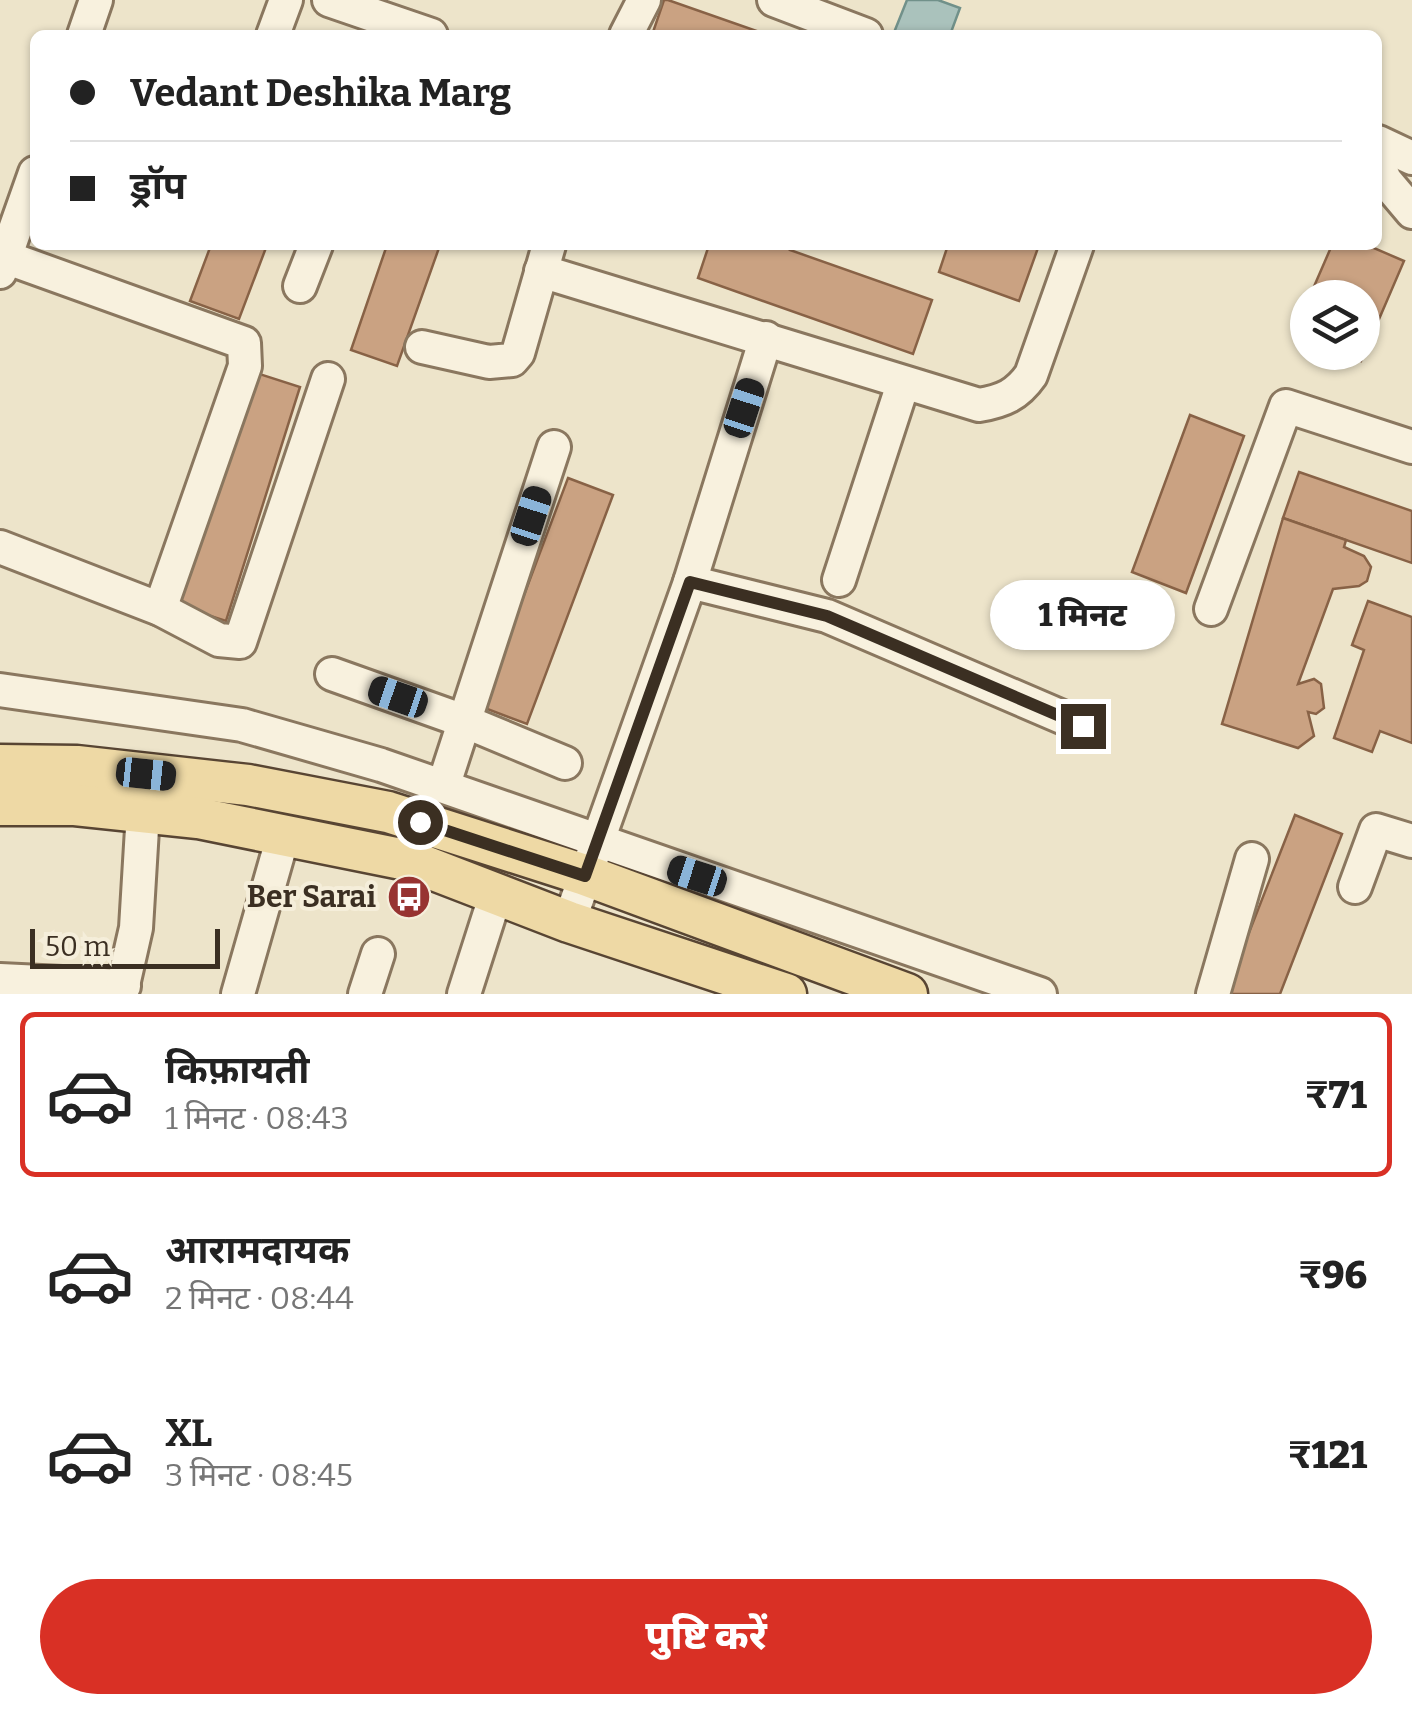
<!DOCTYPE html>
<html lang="hi">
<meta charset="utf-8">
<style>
:root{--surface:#fff;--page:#f2f2f2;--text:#222;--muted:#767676;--line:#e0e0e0;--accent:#d93025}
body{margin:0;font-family:Bitter,"Noto Sans Devanagari",serif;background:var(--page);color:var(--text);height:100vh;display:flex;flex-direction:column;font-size:38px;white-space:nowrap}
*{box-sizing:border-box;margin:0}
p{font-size:32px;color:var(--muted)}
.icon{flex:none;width:55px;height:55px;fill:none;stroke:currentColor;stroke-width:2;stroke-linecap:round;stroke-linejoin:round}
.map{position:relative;height:994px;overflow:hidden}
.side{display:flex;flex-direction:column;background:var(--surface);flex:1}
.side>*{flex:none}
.hud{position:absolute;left:30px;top:30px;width:1352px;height:220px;border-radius:15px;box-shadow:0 2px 8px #0004;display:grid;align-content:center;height:220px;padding:0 40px;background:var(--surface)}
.buttons{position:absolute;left:1290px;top:280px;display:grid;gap:20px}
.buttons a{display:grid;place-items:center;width:90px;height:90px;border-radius:50%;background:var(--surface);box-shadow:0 2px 8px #0004;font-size:50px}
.scale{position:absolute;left:30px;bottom:25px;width:190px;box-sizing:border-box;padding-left:10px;border:5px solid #3b2f22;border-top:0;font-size:28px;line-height:35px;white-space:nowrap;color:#3b2f22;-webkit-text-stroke:8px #f5eeda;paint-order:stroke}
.end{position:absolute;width:45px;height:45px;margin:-22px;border:12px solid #3b2f22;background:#fff;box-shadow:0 0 0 5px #fff}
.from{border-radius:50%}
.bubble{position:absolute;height:70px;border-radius:35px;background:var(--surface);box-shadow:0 2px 8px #0004;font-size:32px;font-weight:800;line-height:70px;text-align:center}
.car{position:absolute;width:30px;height:60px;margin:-30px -15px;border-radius:12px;box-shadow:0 0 8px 2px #0007;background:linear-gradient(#222 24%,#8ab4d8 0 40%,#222 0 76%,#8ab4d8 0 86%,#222 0)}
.hud b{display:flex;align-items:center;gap:35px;height:95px;font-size:38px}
.hud b+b{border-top:2px solid var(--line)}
.hud i{width:25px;height:25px;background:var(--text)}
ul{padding:18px 0 0;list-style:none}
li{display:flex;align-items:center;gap:30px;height:165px;margin:0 20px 15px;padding:0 20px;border:5px solid transparent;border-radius:15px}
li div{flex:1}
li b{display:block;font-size:38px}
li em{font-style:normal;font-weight:800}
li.current{border-color:var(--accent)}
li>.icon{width:90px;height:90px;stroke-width:1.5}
.primary-button{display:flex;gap:20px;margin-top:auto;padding:20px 40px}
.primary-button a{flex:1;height:115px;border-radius:60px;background:var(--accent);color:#fff;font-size:40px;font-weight:800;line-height:115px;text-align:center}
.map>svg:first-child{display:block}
.water{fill:#aac2bc;stroke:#71918a;stroke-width:2.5}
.building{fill:#caa282;stroke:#886246;stroke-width:2.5}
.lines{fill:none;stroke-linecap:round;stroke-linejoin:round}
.minor-casing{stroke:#8a775f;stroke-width:38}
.major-casing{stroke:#584533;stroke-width:45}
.minor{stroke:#f8f1de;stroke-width:32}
.major{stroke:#eed9a5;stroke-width:40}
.route{stroke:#3b2f22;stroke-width:12}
.labels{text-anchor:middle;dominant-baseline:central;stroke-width:8;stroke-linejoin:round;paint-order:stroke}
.poi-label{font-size:30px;font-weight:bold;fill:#3b2f22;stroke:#f5eeda;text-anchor:end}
</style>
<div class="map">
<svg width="1412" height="994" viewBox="0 0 1412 994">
<rect width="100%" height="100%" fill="#ede4ca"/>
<path class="water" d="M907,0H938L960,8L950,35H893Z"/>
<g class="building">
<path d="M664,0H668L768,35H652Z"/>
<path d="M211,245H267L239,319L190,301Z"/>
<path d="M387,245H440L397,366L351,350Z"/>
<path d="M709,245H792L790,250L932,300L913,354L698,278Z"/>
<path d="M948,245H1039L1019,301L939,272Z"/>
<path d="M1332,245H1367L1404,261L1361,361L1341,352H1362V298H1309Z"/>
<path d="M1308,302V338L1294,332Z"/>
<path d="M250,371L300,387L226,621L176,605Z"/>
<path d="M1190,415L1244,436L1186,593L1132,572Z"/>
<path d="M1299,472L1412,511V563L1283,518Z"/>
<path d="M568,478L613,495L527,724L482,707Z"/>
<path d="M1283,518L1346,540L1344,547L1364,556L1371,567L1367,581L1359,586L1333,589L1298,684L1314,679L1321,684L1324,708L1316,714L1308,712L1314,736L1298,748L1222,724Z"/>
<path d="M1368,601L1412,617V743L1380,731L1372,752L1334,738L1364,650L1352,645Z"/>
<path d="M1295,815L1342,834L1280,994H1225Z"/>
</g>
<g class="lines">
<g class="minor-casing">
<g id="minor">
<path d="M329,0L431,35"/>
<path d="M774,0L866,35"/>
<path d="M84,35L96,0"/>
<path d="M273,35L286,0"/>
<path d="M626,35L644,0"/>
<path d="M1378,142L1412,158"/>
<path d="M1378,164L1385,180L1412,212"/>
<path d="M5,257L244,343L245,366L160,609"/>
<path d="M541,271L979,405C1003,401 1017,395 1031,375L1077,245"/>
<path d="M0,272L35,173"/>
<path d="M300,286L316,245"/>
<path d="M422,347L489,362L512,360L518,353L549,245"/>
<path d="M0,547L160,609L219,640L240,642L328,379"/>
<path d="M839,580L903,384"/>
<path d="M690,582L827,616L1083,726"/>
<path d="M1211,609L1286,406L1412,447"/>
<path d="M332,674L464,721L565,763"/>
<path d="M0,690L242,725L381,765L1040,994"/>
<path d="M444,784L554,447"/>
<path d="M1355,887L1376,830L1412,841"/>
<path d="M569,922L690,582L766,338"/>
<path d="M0,980L124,986"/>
<path d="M121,994L136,928L143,812"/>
<path d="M238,994L284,833"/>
<path d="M365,994L378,954"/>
<path d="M464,994L497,891"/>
<path d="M1213,994L1252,859"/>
</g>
</g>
<g class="major-casing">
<g id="major">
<path d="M0,765L77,766L248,785L388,812L585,875L907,994"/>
<path d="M0,805H75L198,818L411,861L569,922L786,994"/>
</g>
</g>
<use href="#minor" class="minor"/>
<use href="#major" class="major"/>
</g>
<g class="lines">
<path class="route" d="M420,822L585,876L690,582L827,616L1083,726"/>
</g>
<defs>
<g id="bus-disc" transform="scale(2.25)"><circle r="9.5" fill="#973331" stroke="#f5eeda"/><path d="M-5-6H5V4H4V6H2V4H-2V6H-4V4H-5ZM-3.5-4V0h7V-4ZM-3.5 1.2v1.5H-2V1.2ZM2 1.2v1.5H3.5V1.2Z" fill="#fff"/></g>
</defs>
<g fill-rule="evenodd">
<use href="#bus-disc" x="409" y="897"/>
</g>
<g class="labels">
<g class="poi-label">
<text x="376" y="897">Ber Sarai</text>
</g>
</g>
</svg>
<div class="buttons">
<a><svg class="icon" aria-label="layers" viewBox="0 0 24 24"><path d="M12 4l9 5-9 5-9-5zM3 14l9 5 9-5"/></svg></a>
</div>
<div class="scale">50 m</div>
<i class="end from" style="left:420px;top:822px"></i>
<i class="end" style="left:1083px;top:726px"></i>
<div class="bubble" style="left:990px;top:580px;width:185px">1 मिनट</div>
<i class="car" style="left:744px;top:408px;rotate:18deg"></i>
<i class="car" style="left:531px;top:516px;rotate:18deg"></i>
<i class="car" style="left:398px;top:697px;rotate:289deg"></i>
<i class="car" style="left:146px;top:774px;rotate:96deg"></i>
<i class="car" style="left:697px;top:876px;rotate:288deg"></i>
<div class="hud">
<b><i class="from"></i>Vedant Deshika Marg</b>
<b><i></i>ड्रॉप</b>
</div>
</div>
<section class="side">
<ul>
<li class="current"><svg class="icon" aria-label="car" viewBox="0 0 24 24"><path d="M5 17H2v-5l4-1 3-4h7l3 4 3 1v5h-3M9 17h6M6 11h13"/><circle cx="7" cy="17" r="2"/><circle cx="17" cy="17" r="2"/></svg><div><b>किफ़ायती</b><p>1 मिनट · 08:43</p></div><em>₹71</em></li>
<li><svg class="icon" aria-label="car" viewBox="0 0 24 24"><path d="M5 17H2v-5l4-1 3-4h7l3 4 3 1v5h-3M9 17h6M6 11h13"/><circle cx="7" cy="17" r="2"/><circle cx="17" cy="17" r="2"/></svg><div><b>आरामदायक</b><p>2 मिनट · 08:44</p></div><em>₹96</em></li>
<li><svg class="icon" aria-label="car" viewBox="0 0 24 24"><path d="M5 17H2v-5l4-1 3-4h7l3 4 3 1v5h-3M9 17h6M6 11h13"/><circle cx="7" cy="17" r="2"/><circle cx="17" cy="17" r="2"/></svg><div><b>XL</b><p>3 मिनट · 08:45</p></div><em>₹121</em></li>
</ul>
<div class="primary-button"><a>पुष्टि करें</a></div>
</section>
